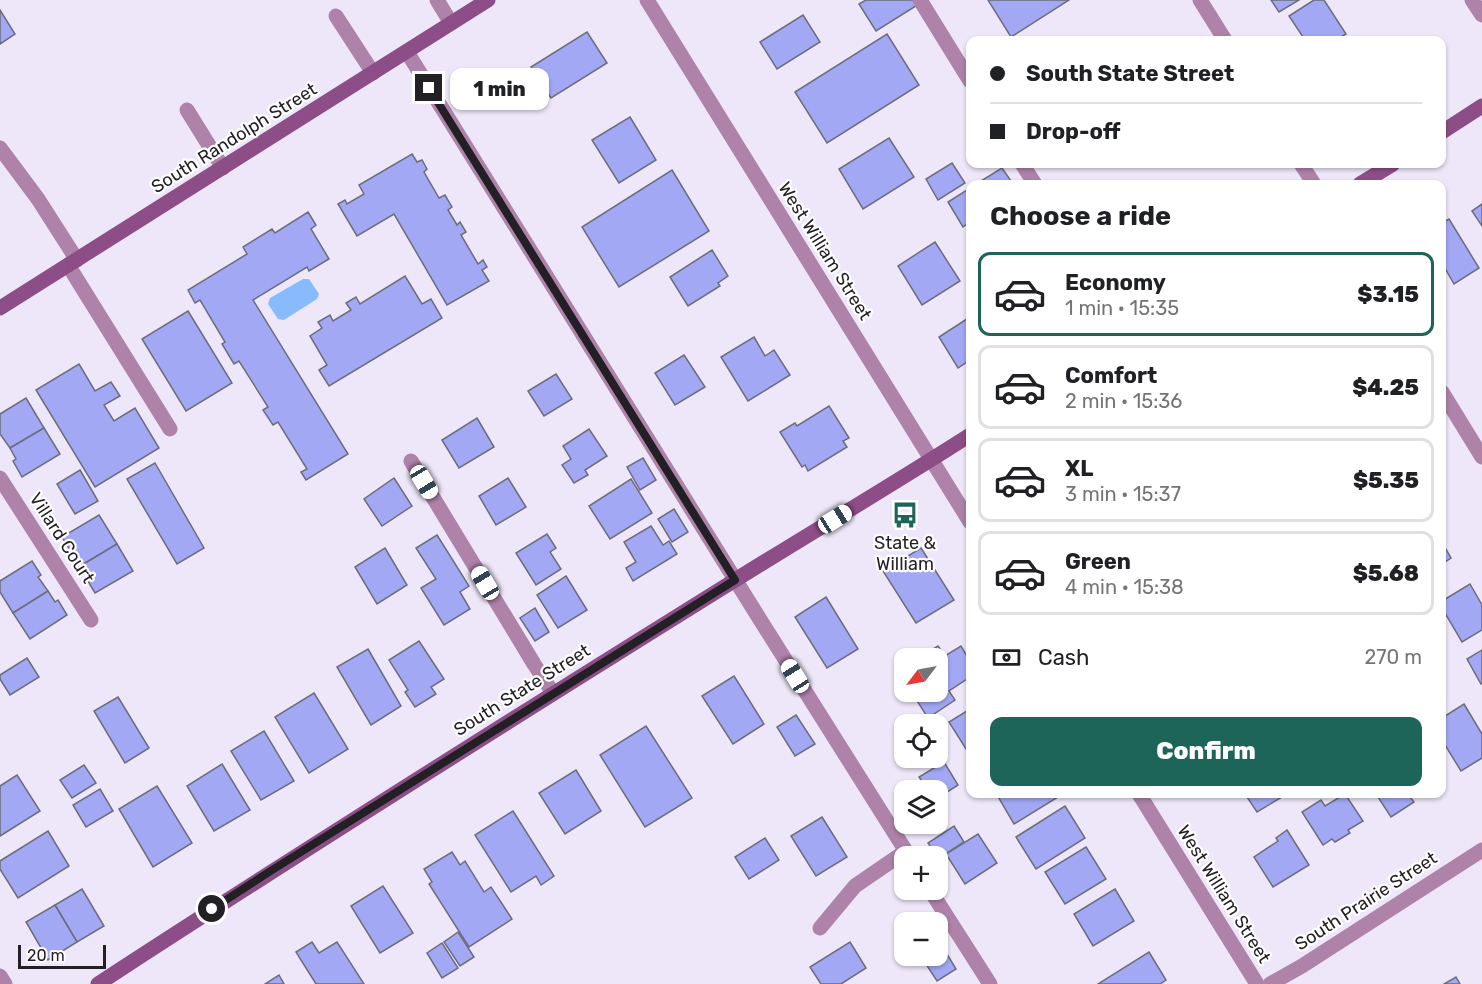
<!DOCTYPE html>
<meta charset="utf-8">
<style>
:root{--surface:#fff;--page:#f6f6f6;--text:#202124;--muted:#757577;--line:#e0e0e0;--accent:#1d6559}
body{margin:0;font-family:Rubik,sans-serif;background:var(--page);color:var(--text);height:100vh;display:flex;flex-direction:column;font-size:22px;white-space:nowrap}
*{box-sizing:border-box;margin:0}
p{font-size:20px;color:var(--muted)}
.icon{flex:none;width:33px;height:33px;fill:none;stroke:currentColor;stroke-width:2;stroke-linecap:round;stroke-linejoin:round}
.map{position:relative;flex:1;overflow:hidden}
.details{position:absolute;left:966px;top:180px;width:480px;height:618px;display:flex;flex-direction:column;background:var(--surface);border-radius:12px;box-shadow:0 2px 4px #0004}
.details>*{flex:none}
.top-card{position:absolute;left:966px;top:36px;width:480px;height:132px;border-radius:12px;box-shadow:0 2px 4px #0004;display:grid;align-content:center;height:132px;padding:0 24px;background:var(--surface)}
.needle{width:39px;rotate:238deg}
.tools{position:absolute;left:894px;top:648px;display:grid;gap:12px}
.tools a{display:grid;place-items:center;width:54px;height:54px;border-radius:12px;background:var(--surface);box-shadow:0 2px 4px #0004;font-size:30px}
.scale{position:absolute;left:18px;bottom:15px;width:88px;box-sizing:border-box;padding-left:6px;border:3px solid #221f25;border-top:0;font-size:16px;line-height:21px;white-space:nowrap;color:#221f25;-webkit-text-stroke:4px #fff;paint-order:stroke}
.end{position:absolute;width:27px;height:27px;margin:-14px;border:8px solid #221f25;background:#fff;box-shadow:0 0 0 3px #fff}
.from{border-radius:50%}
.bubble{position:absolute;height:42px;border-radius:12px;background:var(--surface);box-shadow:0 2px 4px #0004;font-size:20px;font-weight:800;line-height:42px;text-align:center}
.car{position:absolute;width:18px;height:36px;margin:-18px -9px;border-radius:8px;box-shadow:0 0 4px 2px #0007;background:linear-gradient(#fff 24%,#345 0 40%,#fff 0 76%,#345 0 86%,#fff 0)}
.top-card b{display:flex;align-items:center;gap:21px;height:57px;font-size:22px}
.top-card b+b{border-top:2px solid var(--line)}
.top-card i{width:15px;height:15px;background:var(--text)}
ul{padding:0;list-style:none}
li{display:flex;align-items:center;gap:18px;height:84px;margin:0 12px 9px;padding:0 12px;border:3px solid var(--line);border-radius:12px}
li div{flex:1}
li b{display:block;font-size:22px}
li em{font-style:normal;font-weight:800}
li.active{border-color:var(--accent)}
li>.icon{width:54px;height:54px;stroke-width:1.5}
h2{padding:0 24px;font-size:27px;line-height:72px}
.pay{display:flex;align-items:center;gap:15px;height:66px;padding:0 24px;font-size:22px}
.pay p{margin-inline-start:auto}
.action{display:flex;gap:12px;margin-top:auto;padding:12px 24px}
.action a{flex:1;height:69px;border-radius:12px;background:var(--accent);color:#fff;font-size:24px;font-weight:800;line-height:69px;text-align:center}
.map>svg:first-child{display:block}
.water{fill:#88bbfd}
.building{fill:#a3a8f4;stroke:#6b6d7d;stroke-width:1.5}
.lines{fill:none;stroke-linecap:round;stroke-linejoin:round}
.service{stroke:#ae82a9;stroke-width:15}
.minor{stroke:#ae82a9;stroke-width:15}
.tertiary{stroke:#ae82a9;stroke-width:15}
.secondary{stroke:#8d4e88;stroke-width:15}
.route{stroke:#221f25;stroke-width:8}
.labels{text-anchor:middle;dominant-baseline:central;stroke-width:4.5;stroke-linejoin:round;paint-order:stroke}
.street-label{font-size:18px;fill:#221f25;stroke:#fff}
.poi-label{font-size:18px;fill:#221f25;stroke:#fff}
</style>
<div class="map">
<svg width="1482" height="984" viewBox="0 0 1482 984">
<rect width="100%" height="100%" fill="#eee7f9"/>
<path class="water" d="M303,279H309L319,294L317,299L284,320L278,319L268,304L270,298Z"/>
<g class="building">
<path d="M866,0H916L919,4L876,31L859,4Z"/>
<path d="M988,0H1069L1011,37Z"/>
<path d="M1271,0H1299L1279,12Z"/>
<path d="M1314,0H1324L1346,34L1336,40H1305L1289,16Z"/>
<path d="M0,10L15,34L0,44Z"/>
<path d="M803,15L820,42L777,69L760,42Z"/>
<path d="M587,32L607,63L551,98L531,67Z"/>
<path d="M887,34L919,85L827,143L795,92Z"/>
<path d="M630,117L656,160L619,183L592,140Z"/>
<path d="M889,138L914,177L863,209L839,169Z"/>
<path d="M412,154L417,162L422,160L427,169L424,172L439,198L445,195L452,207L448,210L457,225L460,222L466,232L461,235L478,264L483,260L487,267L482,270L489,281L447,305L394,214L357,236L338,204L345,200L347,204L364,194L359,185Z"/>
<path d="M952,163L965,183L938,200L926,179Z"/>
<path d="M1002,168L1013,184H976Z"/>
<path d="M672,170L709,231L619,287L582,227Z"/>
<path d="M970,188V222L963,227L948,202Z"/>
<path d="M1482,204V226L1472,211Z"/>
<path d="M308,212L316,225L311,229L329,259L309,271L307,267L253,300L348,454L306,480L301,472L307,469L278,422L273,425L263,410L268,407L239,361L234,364L222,344L225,342L200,300L195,303L188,290L247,254L243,247L272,229L275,233Z"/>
<path d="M1449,219L1479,268L1454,284L1442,263V223Z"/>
<path d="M935,242L960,281L922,305L898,266Z"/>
<path d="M712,250L728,276L718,283L720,286L688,306L670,277Z"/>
<path d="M405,276L422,304L431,299L442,318L329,386L319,370L327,365L310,336L322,328L318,322L330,315L333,321L351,310L346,303L356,297L360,304Z"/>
<path d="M188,311L232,383L186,411L142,339Z"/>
<path d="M970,317V360L958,368L939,337Z"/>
<path d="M754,337L765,356L774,350L790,375L748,401L721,357Z"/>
<path d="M684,355L705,387L675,405L655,373Z"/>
<path d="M79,364L95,391L111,382L120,396L104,405L114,421L135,408L159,448L95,487L36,390Z"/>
<path d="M556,374L572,399L544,416L528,391Z"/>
<path d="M26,398L44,428L10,448L0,434V414Z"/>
<path d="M829,406L849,438L843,441L847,447L808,471L805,465L802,467L780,432L795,423L797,426Z"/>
<path d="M477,418L494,447L459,468L442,440Z"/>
<path d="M44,428L60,454L22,477L13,461L16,459L10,448Z"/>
<path d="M589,429L607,456L585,470L588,475L574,483L562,465L571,459L563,446Z"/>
<path d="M643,458L656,480L640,490L627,467Z"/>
<path d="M155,463L204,548L177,564L127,479Z"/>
<path d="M80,470L98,501L75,514L57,484Z"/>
<path d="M394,478L412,506L382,526L364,499Z"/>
<path d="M508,478L526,507L496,525L479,496Z"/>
<path d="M631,479L652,513L610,539L589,506Z"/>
<path d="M674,509L688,532L672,542L658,519Z"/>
<path d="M99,515L117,544L82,565L73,550L71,552L62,537Z"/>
<path d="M651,526L663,545L669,541L677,554L633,581L626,568L636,562L624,542Z"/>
<path d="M547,534L556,548L550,552L561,569L536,585L516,553Z"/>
<path d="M437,535L469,586L460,592L470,609L444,625L421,588L436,579L416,548Z"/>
<path d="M1442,542L1451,558L1442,564Z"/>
<path d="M117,544L133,571L95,593L86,578L89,576L82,565Z"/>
<path d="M385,548L407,585L377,604L355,567Z"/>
<path d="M921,548L954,600L916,623L883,571Z"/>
<path d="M32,561L41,575L38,577L48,591L13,613L0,592V581Z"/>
<path d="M566,576L587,610L558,628L537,595Z"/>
<path d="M1470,584L1482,605V630L1462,642L1445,613L1442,615V601Z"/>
<path d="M48,591L55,602L58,600L67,615L30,639L13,613Z"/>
<path d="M826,597L858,649L827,668L795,617Z"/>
<path d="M535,608L549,632L535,641L520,618Z"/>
<path d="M419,641L444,679L431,687L436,694L415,707L405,692L408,690L389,660Z"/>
<path d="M938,646L945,656L961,646L970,661V677L949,691L955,700L928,718L912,693L914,692H938V658H918Z"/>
<path d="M368,649L401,706L371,725L337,667Z"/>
<path d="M1482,650V683L1481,684L1467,659Z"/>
<path d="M27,658L39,677L10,695L0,679V675Z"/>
<path d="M734,676L764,724L733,744L702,696Z"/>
<path d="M314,693L348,749L309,773L275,717Z"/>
<path d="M118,697L149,748L125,763L94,711Z"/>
<path d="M1464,704L1482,734V758L1461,771L1442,740V718Z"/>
<path d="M970,709V746L966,749L949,722Z"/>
<path d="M796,715L815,744L795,756L777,727Z"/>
<path d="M646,726L692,798L645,827L600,755Z"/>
<path d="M264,731L294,781L261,800L231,751Z"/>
<path d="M944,762L958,785L938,798V790H928L919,777Z"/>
<path d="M222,764L250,810L214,831L187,786Z"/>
<path d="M84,765L96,783L72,798L60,780Z"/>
<path d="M576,770L601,811L565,834L539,793Z"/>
<path d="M17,775L40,811L0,836V786Z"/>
<path d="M157,786L192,843L153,867L119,809Z"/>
<path d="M100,789L113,811L86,827L73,805Z"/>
<path d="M1000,794H1056L1058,797L1014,824L997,795Z"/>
<path d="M1245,794H1280L1282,797L1257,812Z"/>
<path d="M1345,794L1363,821L1348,830L1350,833L1335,842L1332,839L1323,845L1302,812L1321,800L1325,806Z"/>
<path d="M1376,794H1408L1414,802L1391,817Z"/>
<path d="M1065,806L1085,838L1036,869L1016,837Z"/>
<path d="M513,811L554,876L541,885L536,876L511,892L475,835Z"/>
<path d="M822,817L847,857L816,876L791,836Z"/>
<path d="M954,826L964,842L938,859L928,843Z"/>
<path d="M1287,830L1309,865L1273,887L1254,857L1278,841L1276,838Z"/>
<path d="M48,831L69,866L18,898L0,869V861Z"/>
<path d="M978,834L997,863L965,884L946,854Z"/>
<path d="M765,838L779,860L749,879L735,857Z"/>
<path d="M1086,847L1106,879L1065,904L1045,872Z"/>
<path d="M452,852L460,865L465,861L484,892L491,887L512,919L469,947L429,884L432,882L424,869Z"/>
<path d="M383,886L413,933L380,953L351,906Z"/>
<path d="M82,889L104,926L77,942L55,905Z"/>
<path d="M1115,889L1134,921L1093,946L1074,914Z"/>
<path d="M55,905L77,942L48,960L26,922Z"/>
<path d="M458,932L474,957L460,966L444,942Z"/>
<path d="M312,942L319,953L337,942L364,984H316L296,952Z"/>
<path d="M850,942L866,968L841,984H821L810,967Z"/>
<path d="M442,943L458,968L442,978L427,953Z"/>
<path d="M944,949L956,969L937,981L924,961L934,956H938V953Z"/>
<path d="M1149,952L1166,980L1160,984H1098Z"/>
<path d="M279,975L284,984H265Z"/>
<path d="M1456,977L1460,984H1444Z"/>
</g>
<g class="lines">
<g class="service">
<path d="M437,0L451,23"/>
<path d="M920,0L970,81"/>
<path d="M1472,0L1482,15"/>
<path d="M336,16L373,73"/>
<path d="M407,52L759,618L909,856"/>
<path d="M187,110L223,168"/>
<path d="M0,148L38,199L77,260"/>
<path d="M1022,164L1035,184"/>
<path d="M68,265L170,429"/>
<path d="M411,461L534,664L553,693"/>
<path d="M0,478L91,620"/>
<path d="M930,890L990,984"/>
<path d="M820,928L855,886L906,851"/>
</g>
<g class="minor">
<path d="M647,0L970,522"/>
<path d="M1200,0L1225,40"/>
<path d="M1301,164L1314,184"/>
<path d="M1442,392L1482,457"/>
<path d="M1139,794L1257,984"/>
<path d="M1270,984L1302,966L1482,850"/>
</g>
<path class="tertiary" d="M0,976L5,984"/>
<g class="secondary">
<path d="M1442,132L1482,106"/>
<path d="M1360,184L1393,164"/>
<path d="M0,308L488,0"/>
<path d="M98,984C308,847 520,714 732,582C812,532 892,485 970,435"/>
</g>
</g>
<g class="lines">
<path class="route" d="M212,909L269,872L735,580L429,88"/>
</g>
<defs>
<g id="bus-bare" transform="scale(2.07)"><path d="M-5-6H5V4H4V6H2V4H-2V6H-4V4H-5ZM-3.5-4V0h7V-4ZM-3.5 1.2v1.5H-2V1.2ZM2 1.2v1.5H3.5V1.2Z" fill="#1d6559" stroke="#fff" stroke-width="2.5" paint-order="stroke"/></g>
</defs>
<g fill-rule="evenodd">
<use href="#bus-bare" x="905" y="515"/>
</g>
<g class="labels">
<g class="street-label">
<text transform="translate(234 138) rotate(-32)">South Randolph Street</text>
<text transform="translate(825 251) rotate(58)">West William Street</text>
<text transform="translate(62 538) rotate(57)">Villard Court</text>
<text transform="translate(522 690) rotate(-32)">South State Street</text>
<text transform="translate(1224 894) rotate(58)">West William Street</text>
<text transform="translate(1366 901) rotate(-33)">South Prairie Street</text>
</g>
<g class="poi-label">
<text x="905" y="543">State &amp;<tspan x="905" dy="21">William</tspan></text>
</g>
</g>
</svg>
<div class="tools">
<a><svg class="needle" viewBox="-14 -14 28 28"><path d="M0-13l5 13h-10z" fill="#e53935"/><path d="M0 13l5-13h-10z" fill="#757577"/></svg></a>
<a><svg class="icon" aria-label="locate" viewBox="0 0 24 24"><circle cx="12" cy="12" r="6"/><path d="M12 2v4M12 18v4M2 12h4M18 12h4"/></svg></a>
<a><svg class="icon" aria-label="layers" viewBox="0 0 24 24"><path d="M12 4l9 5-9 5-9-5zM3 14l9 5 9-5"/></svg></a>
<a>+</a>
<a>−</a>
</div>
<div class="scale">20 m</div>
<i class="end from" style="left:212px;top:909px"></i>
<i class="end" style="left:429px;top:88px"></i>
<div class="bubble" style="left:450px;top:68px;width:99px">1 min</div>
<i class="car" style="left:424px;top:482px;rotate:149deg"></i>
<i class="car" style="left:835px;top:519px;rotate:58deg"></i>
<i class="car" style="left:485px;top:583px;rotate:329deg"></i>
<i class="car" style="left:795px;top:676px;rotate:328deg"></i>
<div class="top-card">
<b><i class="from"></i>South State Street</b>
<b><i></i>Drop-off</b>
</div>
<section class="details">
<h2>Choose a ride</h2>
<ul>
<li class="active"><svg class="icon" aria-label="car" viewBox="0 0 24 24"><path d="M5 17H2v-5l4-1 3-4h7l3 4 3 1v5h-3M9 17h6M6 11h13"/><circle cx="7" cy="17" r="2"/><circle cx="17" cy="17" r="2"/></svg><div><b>Economy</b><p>1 min · 15:35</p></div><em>$3.15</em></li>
<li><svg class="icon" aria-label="car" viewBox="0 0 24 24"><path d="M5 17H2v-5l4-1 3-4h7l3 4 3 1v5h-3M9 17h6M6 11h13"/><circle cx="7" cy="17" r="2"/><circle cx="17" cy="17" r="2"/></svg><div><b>Comfort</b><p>2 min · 15:36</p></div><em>$4.25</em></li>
<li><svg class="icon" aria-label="car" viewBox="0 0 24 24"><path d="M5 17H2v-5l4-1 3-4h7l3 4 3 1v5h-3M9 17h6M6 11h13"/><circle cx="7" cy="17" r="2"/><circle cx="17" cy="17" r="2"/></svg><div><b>XL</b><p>3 min · 15:37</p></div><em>$5.35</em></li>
<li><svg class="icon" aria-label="car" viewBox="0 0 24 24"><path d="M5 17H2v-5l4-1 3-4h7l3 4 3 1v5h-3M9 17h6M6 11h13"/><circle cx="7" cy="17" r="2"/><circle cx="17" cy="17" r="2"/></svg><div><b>Green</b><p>4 min · 15:38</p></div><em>$5.68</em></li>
</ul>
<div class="pay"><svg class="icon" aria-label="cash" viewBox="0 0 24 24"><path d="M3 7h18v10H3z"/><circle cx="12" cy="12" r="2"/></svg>Cash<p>270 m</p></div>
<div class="action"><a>Confirm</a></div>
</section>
</div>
